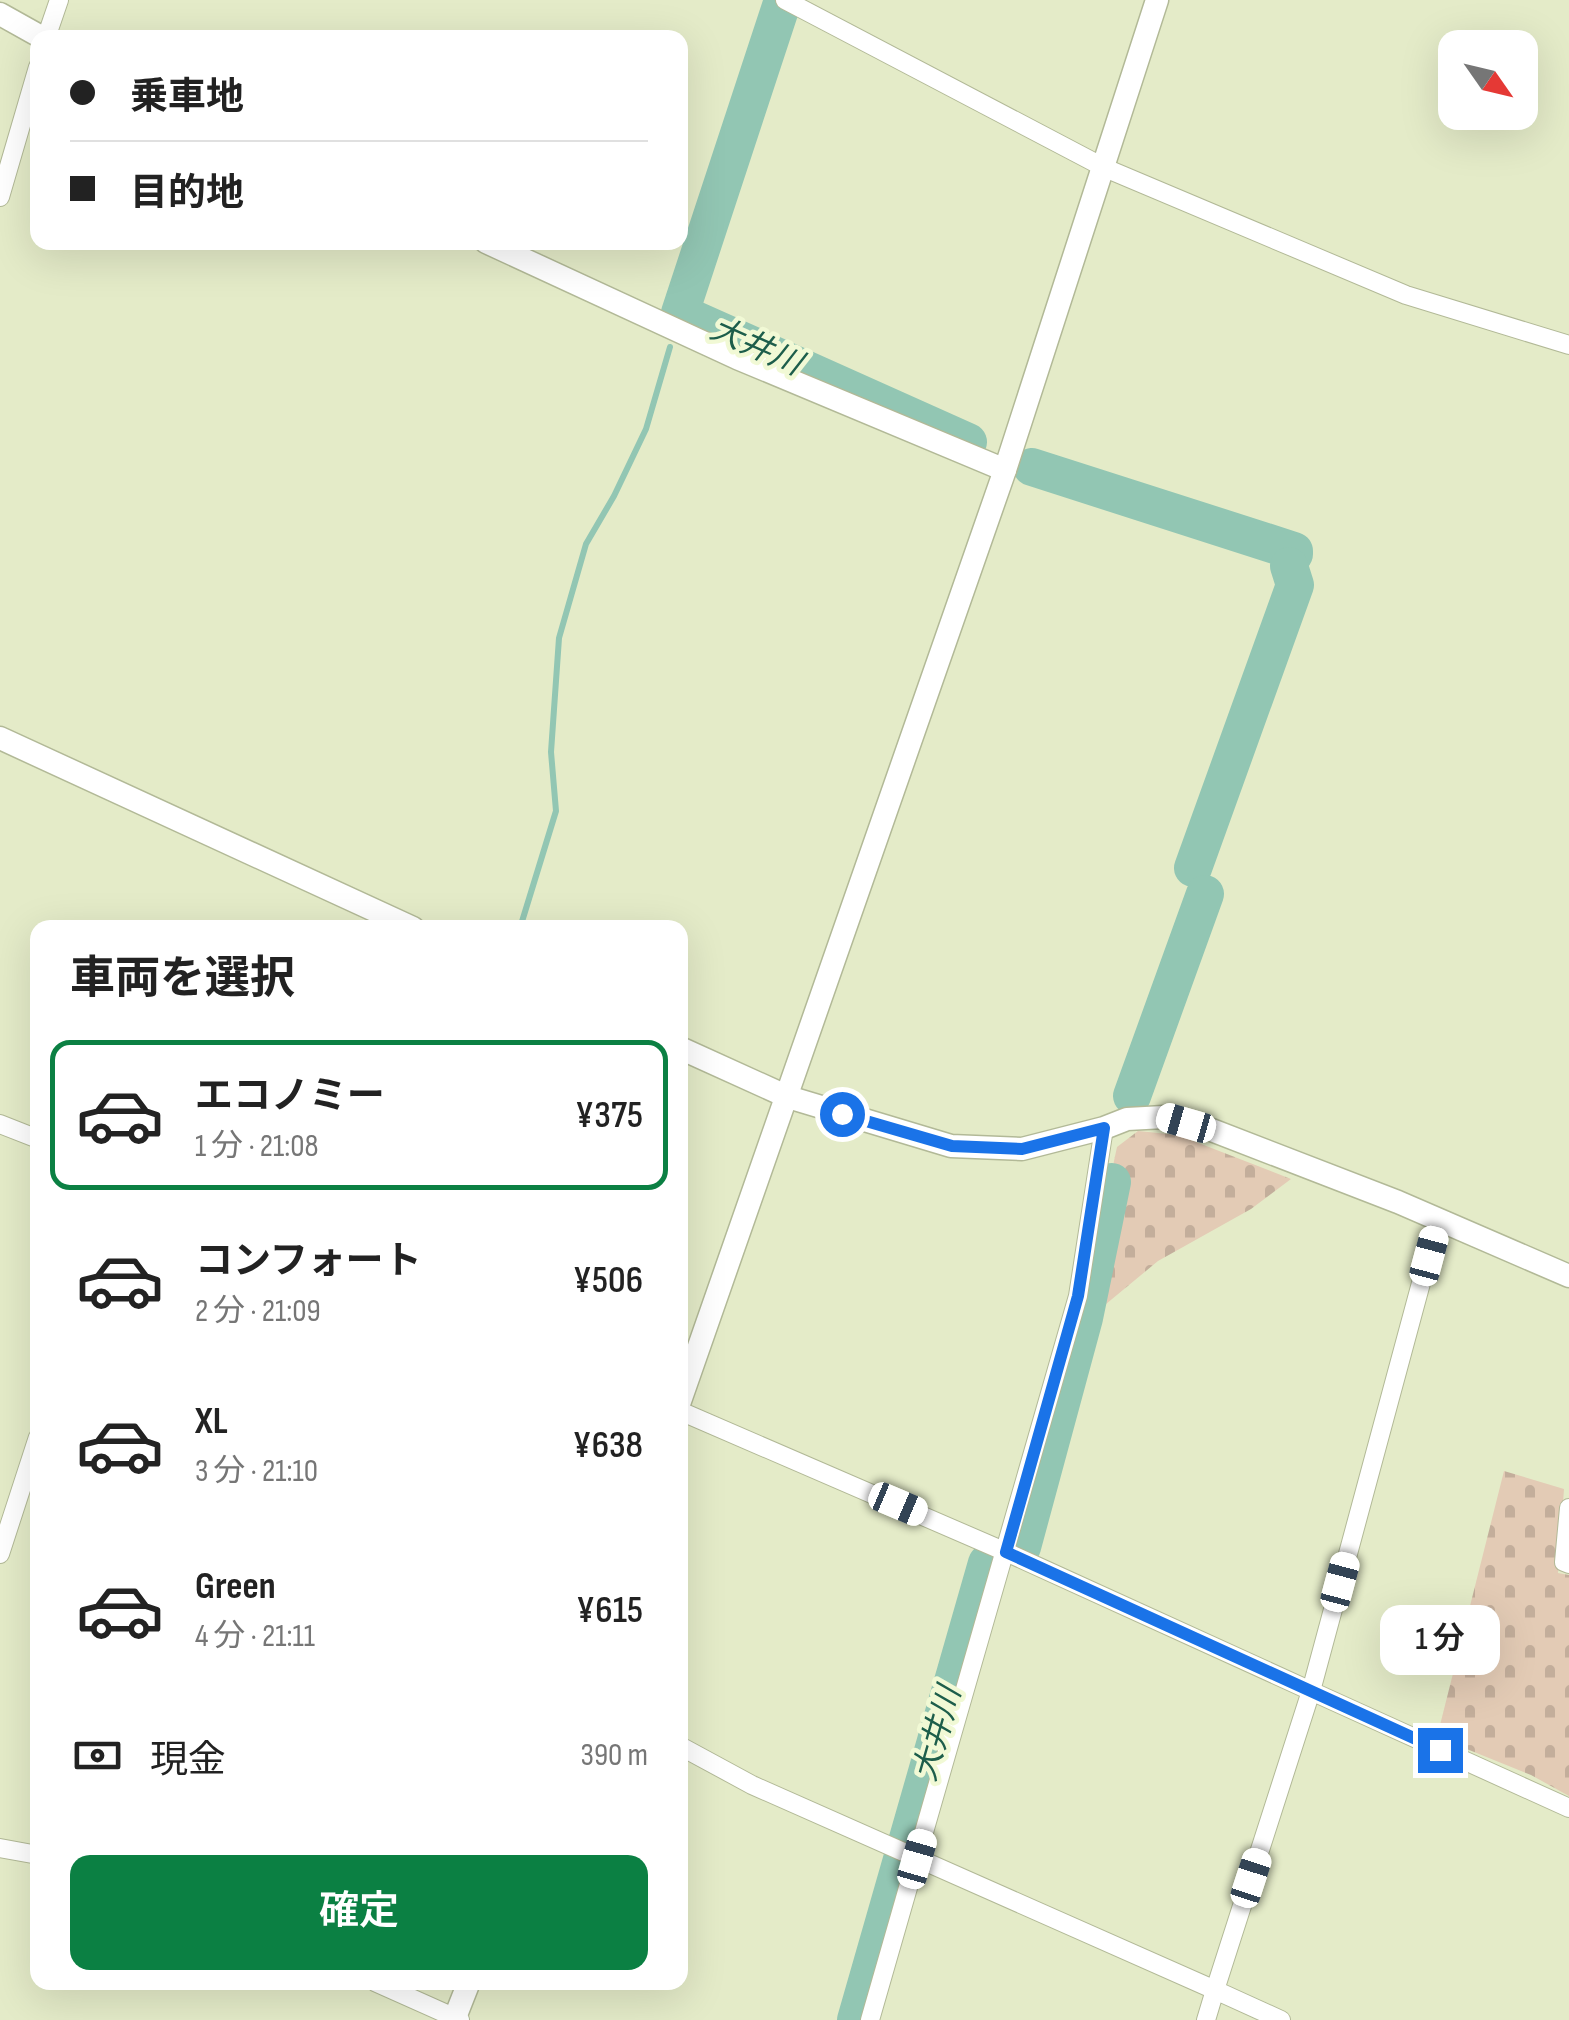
<!DOCTYPE html>
<html lang="ja">
<meta charset="utf-8">
<style>
:root{--surface:#fff;--page:#f2f2f2;--text:#222;--muted:#767676;--line:#e0e0e0;--accent:#0b8043}
body{margin:0;font-family:"Sofia Sans Condensed","Noto Sans JP",sans-serif;background:var(--page);color:var(--text);height:100vh;display:flex;flex-direction:column;font-size:38px;white-space:nowrap}
*{box-sizing:border-box;margin:0}
p{font-size:32px;color:var(--muted)}
.icon{flex:none;width:55px;height:55px;fill:none;stroke:currentColor;stroke-width:2;stroke-linecap:round;stroke-linejoin:round}
.map{position:relative;flex:1;overflow:hidden}
.drawer{position:absolute;left:30px;top:920px;width:658px;height:1070px;display:flex;flex-direction:column;background:var(--surface);border-radius:20px;box-shadow:0 10px 40px #0002}
.drawer>*{flex:none}
.guide{position:absolute;left:30px;top:30px;width:658px;height:220px;border-radius:20px;box-shadow:0 10px 40px #0002;display:grid;align-content:center;height:220px;padding:0 40px;background:var(--surface)}
.needle{width:65px;rotate:124deg}
.tools{position:absolute;left:1438px;top:30px;display:grid;gap:20px}
.tools a{display:grid;place-items:center;width:100px;height:100px;border-radius:20px;background:var(--surface);box-shadow:0 10px 40px #0002;font-size:50px}
.end{position:absolute;width:45px;height:45px;margin:-22px;border:12px solid #1a73e8;background:#fff;box-shadow:0 0 0 5px #fff}
.from{border-radius:50%}
.bubble{position:absolute;height:70px;border-radius:20px;background:var(--surface);box-shadow:0 10px 40px #0002;font-size:32px;font-weight:600;line-height:70px;text-align:center}
.car{position:absolute;width:30px;height:60px;margin:-30px -15px;border-radius:12px;box-shadow:0 0 8px 2px #0007;background:linear-gradient(#fff 24%,#345 0 40%,#fff 0 76%,#345 0 86%,#fff 0)}
.guide b{display:flex;align-items:center;gap:35px;height:95px;font-size:38px}
.guide b+b{border-top:2px solid var(--line)}
.guide i{width:25px;height:25px;background:var(--text)}
ul{padding:0;list-style:none}
li{display:flex;align-items:center;gap:30px;height:150px;margin:0 20px 15px;padding:0 20px;border:5px solid transparent;border-radius:20px}
li div{flex:1}
li b{display:block;font-size:38px}
li em{font-style:normal;font-weight:600}
li.current{border-color:var(--accent)}
li>.icon{width:90px;height:90px;stroke-width:1.5}
h2{padding:0 40px;font-size:45px;line-height:120px}
.pay{display:flex;align-items:center;gap:25px;height:110px;padding:0 40px;font-size:38px}
.pay p{margin-inline-start:auto}
.cta{display:flex;gap:20px;margin-top:auto;padding:20px 40px}
.cta a{flex:1;height:115px;border-radius:20px;background:var(--accent);color:#fff;font-size:40px;font-weight:600;line-height:115px;text-align:center}
.map>svg:first-child{display:block}
.cemetery{fill:url(#cemetery-stones)}
.lines{fill:none;stroke-linecap:round;stroke-linejoin:round}
.stream{stroke:#92c6b3;stroke-width:6}
.river{stroke:#92c6b3;stroke-width:38}
.minor-casing{stroke:#b2b997;stroke-width:20}
.tertiary-casing{stroke:#b2b997;stroke-width:25}
.minor{stroke:#fff;stroke-width:18}
.tertiary{stroke:#fff;stroke-width:22}
.route{stroke:#1a73e8;stroke-width:12}
.labels{text-anchor:middle;dominant-baseline:central;stroke-width:9;stroke-linejoin:round;paint-order:stroke}
.water-label{font-size:32px;font-style:italic;fill:#1d5e4b;stroke:#f1f9d5}
</style>
<div class="map">
<svg width="1569" height="2020" viewBox="0 0 1569 2020">
<defs>
<pattern id="cemetery-stones" width="16" height="16" patternUnits="userSpaceOnUse" patternTransform="scale(2.5)"><rect width="16" height="16" fill="#e3cbb5"/><path d="M2 7V4a2 2 0 0 1 4 0v3zM10 15v-3a2 2 0 0 1 4 0v3z" fill="#c3ae9b"/></pattern>
</defs>
<rect width="100%" height="100%" fill="#e4ebc8"/>
<g class="cemetery">
<path d="M1138,1131L1178,1135L1291,1179L1251,1209L1158,1261L1100,1309L1091,1304L1110,1204L1115,1195L1111,1175L1117,1147Z"/>
<path d="M1504,1471L1564,1489L1558,1573L1569,1575V1796L1531,1775L1437,1737Z"/>
</g>
<g class="lines">
<path class="stream" d="M520,928L556,811L551,752L559,638L586,544L614,496L646,429L670,347"/>
<g class="river">
<path d="M783,0L680,313L968,442"/>
<path d="M1032,467L1294,551V554"/>
<path d="M1193,868L1295,585L1289,566"/>
<path d="M1132,1096L1205,894"/>
<path d="M1022,1547L1084,1318L1112,1182"/>
<path d="M856,2020L987,1563"/>
</g>
<g class="minor-casing">
<g id="minor">
<path d="M785,0L1105,168L1406,295L1569,345"/>
<path d="M46,38L59,0"/>
<path d="M0,197L38,67"/>
<path d="M0,1124L38,1139"/>
<path d="M680,1411L1006,1552L1311,1691L1438,1220"/>
<path d="M1569,1508L1564,1562L1569,1564"/>
<path d="M0,1554L38,1437"/>
<path d="M680,1746L752,1785L1215,1990L1311,1691L1569,1808"/>
<path d="M0,1848L38,1855"/>
<path d="M375,1982L460,2020"/>
<path d="M870,2020L1078,1296L1104,1128"/>
<path d="M1206,2020L1215,1990L1281,2020"/>
</g>
</g>
<g class="tertiary-casing">
<g id="tertiary">
<path d="M0,14L43,38"/>
<path d="M486,242L737,358L1005,470"/>
<path d="M0,738L413,928"/>
<path d="M680,1048L788,1097L951,1146L1022,1149L1104,1128L1127,1119L1164,1117L1209,1129L1398,1202L1569,1276"/>
<path d="M680,1401L1005,470L1157,0"/>
<path d="M454,2020L469,1982"/>
</g>
</g>
<use href="#minor" class="minor"/>
<use href="#tertiary" class="tertiary"/>
</g>
<g class="lines">
<path class="route" d="M842,1114L952,1146L1022,1149L1104,1128L1078,1296L1006,1552L1440,1750"/>
</g>
<g class="labels">
<g class="water-label">
<text transform="translate(756 347) rotate(24)">大井川</text>
<text transform="translate(938 1734) rotate(-74)">大井川</text>
</g>
</g>
</svg>
<div class="tools">
<a><svg class="needle" viewBox="-14 -14 28 28"><path d="M0-13l5 13h-10z" fill="#e53935"/><path d="M0 13l5-13h-10z" fill="#767676"/></svg></a>
</div>
<i class="end from" style="left:842px;top:1114px"></i>
<i class="end" style="left:1440px;top:1750px"></i>
<div class="bubble" style="left:1380px;top:1605px;width:120px">1 分</div>
<i class="car" style="left:1186px;top:1123px;rotate:286deg"></i>
<i class="car" style="left:1429px;top:1256px;rotate:15deg"></i>
<i class="car" style="left:898px;top:1504px;rotate:113deg"></i>
<i class="car" style="left:1340px;top:1582px;rotate:15deg"></i>
<i class="car" style="left:917px;top:1859px;rotate:16deg"></i>
<i class="car" style="left:1251px;top:1878px;rotate:18deg"></i>
<div class="guide">
<b><i class="from"></i>乗車地</b>
<b><i></i>目的地</b>
</div>
<section class="drawer">
<h2>車両を選択</h2>
<ul>
<li class="current"><svg class="icon" aria-label="car" viewBox="0 0 24 24"><path d="M5 17H2v-5l4-1 3-4h7l3 4 3 1v5h-3M9 17h6M6 11h13"/><circle cx="7" cy="17" r="2"/><circle cx="17" cy="17" r="2"/></svg><div><b>エコノミー</b><p>1 分 · 21:08</p></div><em>¥375</em></li>
<li><svg class="icon" aria-label="car" viewBox="0 0 24 24"><path d="M5 17H2v-5l4-1 3-4h7l3 4 3 1v5h-3M9 17h6M6 11h13"/><circle cx="7" cy="17" r="2"/><circle cx="17" cy="17" r="2"/></svg><div><b>コンフォート</b><p>2 分 · 21:09</p></div><em>¥506</em></li>
<li><svg class="icon" aria-label="car" viewBox="0 0 24 24"><path d="M5 17H2v-5l4-1 3-4h7l3 4 3 1v5h-3M9 17h6M6 11h13"/><circle cx="7" cy="17" r="2"/><circle cx="17" cy="17" r="2"/></svg><div><b>XL</b><p>3 分 · 21:10</p></div><em>¥638</em></li>
<li><svg class="icon" aria-label="car" viewBox="0 0 24 24"><path d="M5 17H2v-5l4-1 3-4h7l3 4 3 1v5h-3M9 17h6M6 11h13"/><circle cx="7" cy="17" r="2"/><circle cx="17" cy="17" r="2"/></svg><div><b>Green</b><p>4 分 · 21:11</p></div><em>¥615</em></li>
</ul>
<div class="pay"><svg class="icon" aria-label="cash" viewBox="0 0 24 24"><path d="M3 7h18v10H3z"/><circle cx="12" cy="12" r="2"/></svg>現金<p>390 m</p></div>
<div class="cta"><a>確定</a></div>
</section>
</div>
